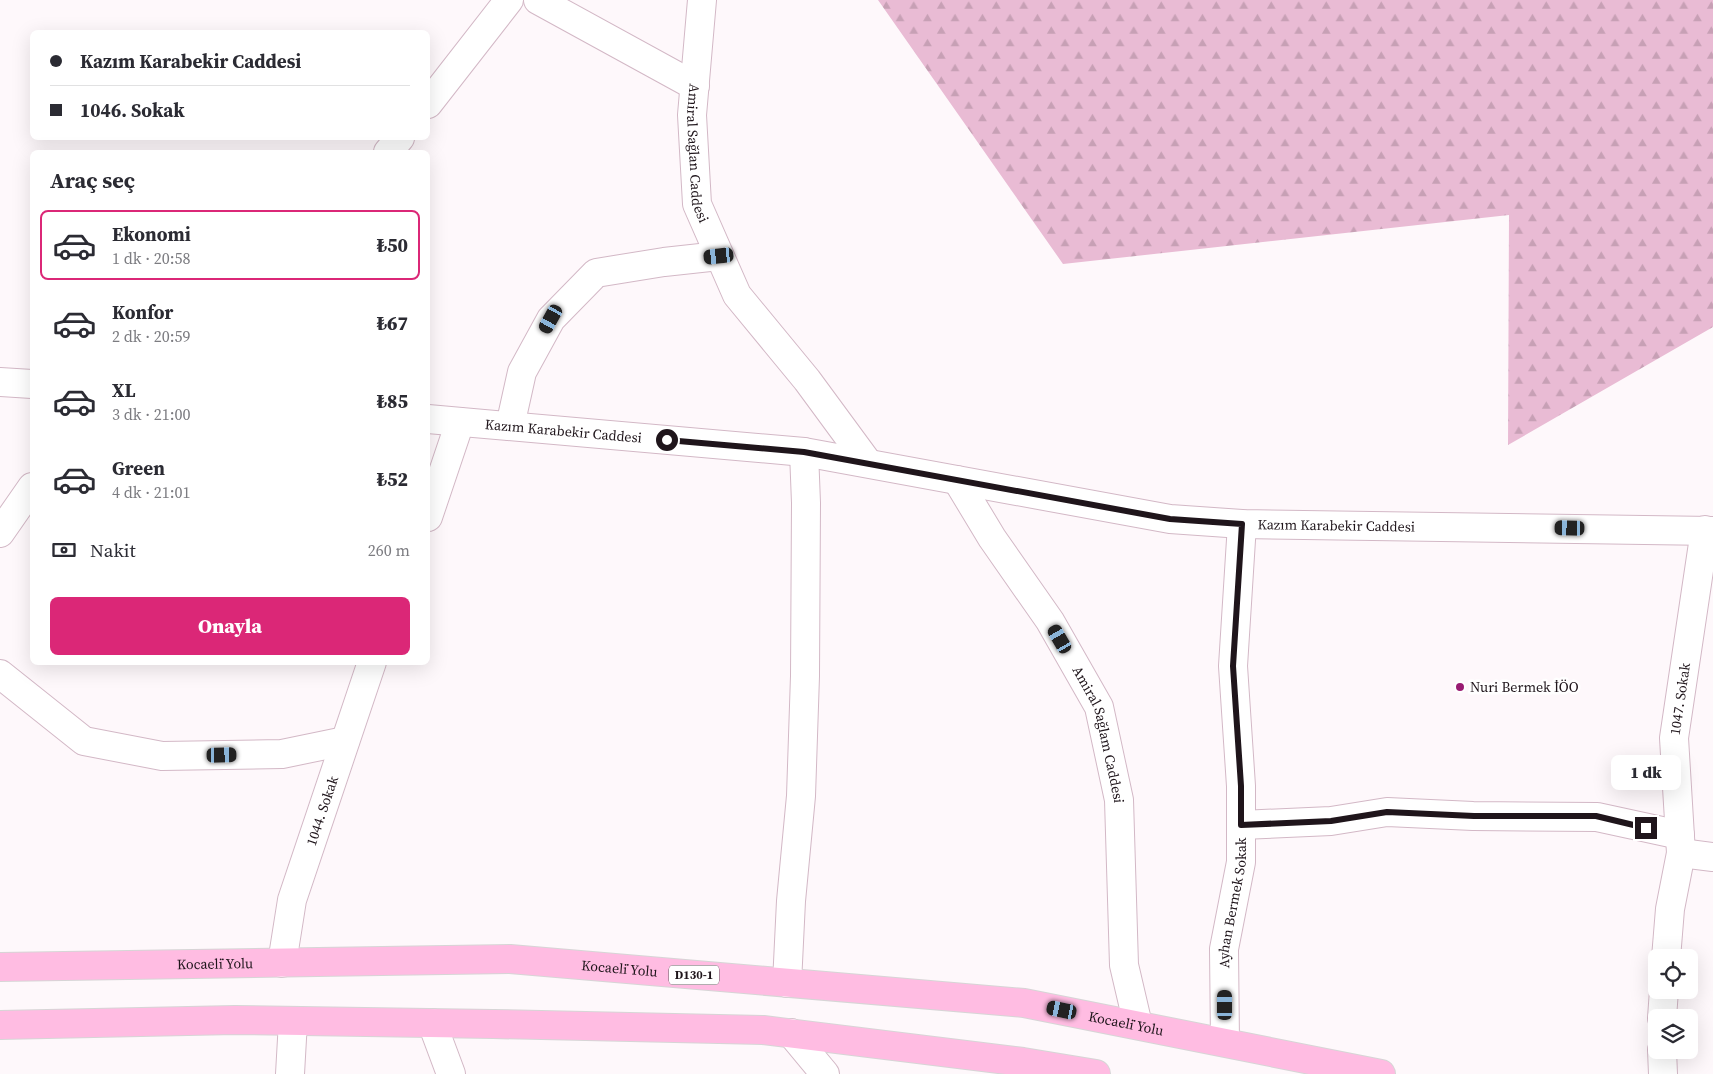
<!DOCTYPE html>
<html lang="tr">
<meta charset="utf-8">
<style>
:root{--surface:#fff;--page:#f2f2f3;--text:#2b2b33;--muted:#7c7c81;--line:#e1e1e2;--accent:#db2777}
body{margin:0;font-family:"Source Serif 4",serif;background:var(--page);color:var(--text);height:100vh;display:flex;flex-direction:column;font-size:19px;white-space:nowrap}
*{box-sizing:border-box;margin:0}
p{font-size:16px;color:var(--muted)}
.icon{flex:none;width:28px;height:28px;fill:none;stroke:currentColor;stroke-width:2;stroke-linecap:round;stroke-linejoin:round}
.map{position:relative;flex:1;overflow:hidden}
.panel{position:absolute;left:30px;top:150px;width:400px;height:515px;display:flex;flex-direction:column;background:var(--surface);border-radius:8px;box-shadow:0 5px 20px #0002}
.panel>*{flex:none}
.banner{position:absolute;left:30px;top:30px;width:400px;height:110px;border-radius:8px;box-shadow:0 5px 20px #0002;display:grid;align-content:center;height:110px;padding:0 20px;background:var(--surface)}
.controls{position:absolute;left:1648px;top:949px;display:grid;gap:10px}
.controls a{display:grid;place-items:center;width:50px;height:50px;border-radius:8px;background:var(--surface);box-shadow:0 5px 20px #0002;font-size:25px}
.end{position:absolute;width:22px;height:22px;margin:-11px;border:6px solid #1f151b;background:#fff;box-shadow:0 0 0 2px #fff}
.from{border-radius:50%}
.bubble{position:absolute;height:35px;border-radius:8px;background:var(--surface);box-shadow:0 5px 20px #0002;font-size:16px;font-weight:800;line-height:35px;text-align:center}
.car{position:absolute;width:15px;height:30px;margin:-15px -8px;border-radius:6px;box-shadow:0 0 4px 1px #0007;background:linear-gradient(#222 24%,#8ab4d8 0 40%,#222 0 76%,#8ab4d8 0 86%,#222 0)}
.banner b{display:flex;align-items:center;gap:18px;height:48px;font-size:19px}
.banner b+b{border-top:1px solid var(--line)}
.banner i{width:12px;height:12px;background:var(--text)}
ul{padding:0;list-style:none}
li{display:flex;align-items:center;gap:15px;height:70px;margin:0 10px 8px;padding:0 10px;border:2px solid transparent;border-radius:8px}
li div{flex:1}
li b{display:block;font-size:19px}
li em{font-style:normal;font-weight:800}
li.current{border-color:var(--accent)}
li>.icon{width:45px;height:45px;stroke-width:1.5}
h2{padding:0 20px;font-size:22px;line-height:60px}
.pay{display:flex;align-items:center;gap:12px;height:55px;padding:0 20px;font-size:19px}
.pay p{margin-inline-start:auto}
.primary-button{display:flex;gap:10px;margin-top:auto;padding:10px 20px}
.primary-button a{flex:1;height:58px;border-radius:8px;background:var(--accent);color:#fff;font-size:20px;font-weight:800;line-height:58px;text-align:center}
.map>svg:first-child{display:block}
.forest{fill:url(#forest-firs)}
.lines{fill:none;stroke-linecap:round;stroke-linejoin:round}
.street-casing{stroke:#d3b8c6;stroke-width:30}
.highway-casing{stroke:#d7d5d6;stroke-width:30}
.street{stroke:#fff;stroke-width:28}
.highway{stroke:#ffbce2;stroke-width:28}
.route{stroke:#1f151b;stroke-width:6}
.poi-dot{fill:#991b72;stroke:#fff;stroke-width:2}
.labels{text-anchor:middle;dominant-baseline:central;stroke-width:5;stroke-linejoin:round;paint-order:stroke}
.shield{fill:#fff;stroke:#625b5f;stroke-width:1}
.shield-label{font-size:12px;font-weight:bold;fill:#1f151b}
.street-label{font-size:14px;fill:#1f151b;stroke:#fff}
.poi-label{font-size:14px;fill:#1f151b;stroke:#fff;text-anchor:start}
</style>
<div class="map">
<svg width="1713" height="1074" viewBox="0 0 1713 1074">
<defs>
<pattern id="forest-firs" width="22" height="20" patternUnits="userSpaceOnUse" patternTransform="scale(1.25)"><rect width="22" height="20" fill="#e9bbd4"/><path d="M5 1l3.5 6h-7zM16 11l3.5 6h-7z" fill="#c7a0b5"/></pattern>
</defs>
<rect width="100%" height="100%" fill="#fef8fb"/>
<path class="forest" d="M878,0H1713V327L1508,445L1509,215L1063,264Z"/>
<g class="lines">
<g class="street-casing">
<g id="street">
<path d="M538,0L695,86"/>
<path id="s1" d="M702,0L692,115L697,204L737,295L807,380L868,463"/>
<path d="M428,104L509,0"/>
<path d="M388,152L400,138"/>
<path d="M0,382L32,384"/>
<path id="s2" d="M428,419L804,452L1170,519L1242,524L1713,531"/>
<path d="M510,426L522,372L551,319L596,273L664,262L719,256"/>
<path id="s3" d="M957,480L992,538L1050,621L1099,707L1119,800L1124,965L1138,1025"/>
<path d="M428,517L460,422"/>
<path d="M0,533L32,487"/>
<path d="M0,674L84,741L162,756L282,754L345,741"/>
<path d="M1241,825L1331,821L1387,812L1473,816L1597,817L1680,835"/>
<path d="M1681,853L1713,857"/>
<path id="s4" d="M1666,958L1670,909L1681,853L1674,738L1705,530"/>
<path id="s5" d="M282,963L292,900L372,662"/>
<path d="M787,983L791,901L801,796L805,676L806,503L804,452"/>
<path d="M1662,1018L1664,990"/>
<path d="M432,1023L451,1074"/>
<path d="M791,1033L825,1074"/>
<path id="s6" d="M1225,1042L1224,949L1241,862V786L1233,666L1242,524"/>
<path d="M1662,1050L1663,1074"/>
<path d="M290,1074L293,1021"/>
</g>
</g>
<g class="highway-casing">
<g id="highway">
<path id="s7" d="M0,967L510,959L1024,1003L1381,1074"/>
<path d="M0,1025L235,1020L493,1024L763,1030L1023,1062L1096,1074"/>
</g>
</g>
<use href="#street" class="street"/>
<use href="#highway" class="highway"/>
</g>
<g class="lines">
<path class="route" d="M667,440L804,452L1170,519L1242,524L1233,666L1241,786V825L1331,821L1387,812L1474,816H1596L1646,828"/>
</g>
<circle class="poi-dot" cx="1460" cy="687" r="5"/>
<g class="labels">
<rect class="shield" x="669" y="965.5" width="50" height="19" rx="4"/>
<g class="shield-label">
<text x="694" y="975">D130-1</text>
</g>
<g class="street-label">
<text stroke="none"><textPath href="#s1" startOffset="154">Amiral Sağlan Caddesi</textPath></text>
<text stroke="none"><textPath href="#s2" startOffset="136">Kazım Karabekir Caddesi</textPath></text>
<text stroke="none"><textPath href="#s2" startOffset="916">Kazım Karabekir Caddesi</textPath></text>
<text stroke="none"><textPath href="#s4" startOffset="261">1047. Sokak</textPath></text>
<text stroke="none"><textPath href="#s3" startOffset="294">Amiral Sağlam Caddesi</textPath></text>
<text stroke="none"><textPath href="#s5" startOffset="158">1044. Sokak</textPath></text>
<text stroke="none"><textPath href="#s6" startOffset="140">Ayhan Bermek Sokak</textPath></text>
<text stroke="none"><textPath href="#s7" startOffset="215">Kocaeli̇ Yolu</textPath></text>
<text stroke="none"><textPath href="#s7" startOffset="620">Kocaeli̇ Yolu</textPath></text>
<text stroke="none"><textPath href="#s7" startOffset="1130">Kocaeli̇ Yolu</textPath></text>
</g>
<g class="poi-label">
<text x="1470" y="687">Nuri Bermek İÖO</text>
</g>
</g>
</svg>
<div class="controls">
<a><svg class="icon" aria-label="locate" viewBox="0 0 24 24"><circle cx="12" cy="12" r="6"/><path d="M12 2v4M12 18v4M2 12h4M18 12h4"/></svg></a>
<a><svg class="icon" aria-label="layers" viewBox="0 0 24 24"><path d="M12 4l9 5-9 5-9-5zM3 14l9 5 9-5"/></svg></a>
</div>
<i class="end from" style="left:667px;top:440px"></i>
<i class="end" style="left:1646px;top:828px"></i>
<div class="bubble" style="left:1611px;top:755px;width:70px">1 dk</div>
<i class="car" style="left:719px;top:256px;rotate:264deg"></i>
<i class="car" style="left:551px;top:319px;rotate:209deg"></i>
<i class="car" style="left:1570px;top:528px;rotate:271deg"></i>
<i class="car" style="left:1060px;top:639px;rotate:330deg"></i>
<i class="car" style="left:222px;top:755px;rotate:89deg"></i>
<i class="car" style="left:1225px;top:1005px;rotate:0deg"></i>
<i class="car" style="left:1062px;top:1010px;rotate:282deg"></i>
<div class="banner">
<b><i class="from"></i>Kazım Karabekir Caddesi</b>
<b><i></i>1046. Sokak</b>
</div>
<section class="panel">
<h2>Araç seç</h2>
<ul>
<li class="current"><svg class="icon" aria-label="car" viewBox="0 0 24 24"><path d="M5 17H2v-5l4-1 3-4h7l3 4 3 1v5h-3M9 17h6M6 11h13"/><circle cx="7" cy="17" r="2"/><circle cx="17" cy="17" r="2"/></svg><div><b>Ekonomi</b><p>1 dk · 20:58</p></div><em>₺50</em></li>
<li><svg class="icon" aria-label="car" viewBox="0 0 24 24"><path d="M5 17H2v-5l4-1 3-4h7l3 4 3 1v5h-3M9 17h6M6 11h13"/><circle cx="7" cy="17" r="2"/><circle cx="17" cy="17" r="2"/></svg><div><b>Konfor</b><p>2 dk · 20:59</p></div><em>₺67</em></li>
<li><svg class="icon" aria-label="car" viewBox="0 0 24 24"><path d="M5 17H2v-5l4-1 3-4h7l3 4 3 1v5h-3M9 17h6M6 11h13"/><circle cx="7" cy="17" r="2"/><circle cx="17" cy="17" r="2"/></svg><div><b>XL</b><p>3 dk · 21:00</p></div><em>₺85</em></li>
<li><svg class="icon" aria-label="car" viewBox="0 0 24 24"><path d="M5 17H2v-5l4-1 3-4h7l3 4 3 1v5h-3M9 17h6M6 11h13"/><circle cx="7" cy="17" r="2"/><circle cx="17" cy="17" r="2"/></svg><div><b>Green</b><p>4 dk · 21:01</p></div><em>₺52</em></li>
</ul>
<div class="pay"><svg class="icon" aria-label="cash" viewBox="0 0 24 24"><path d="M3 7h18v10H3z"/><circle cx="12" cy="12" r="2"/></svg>Nakit<p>260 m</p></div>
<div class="primary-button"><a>Onayla</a></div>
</section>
</div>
